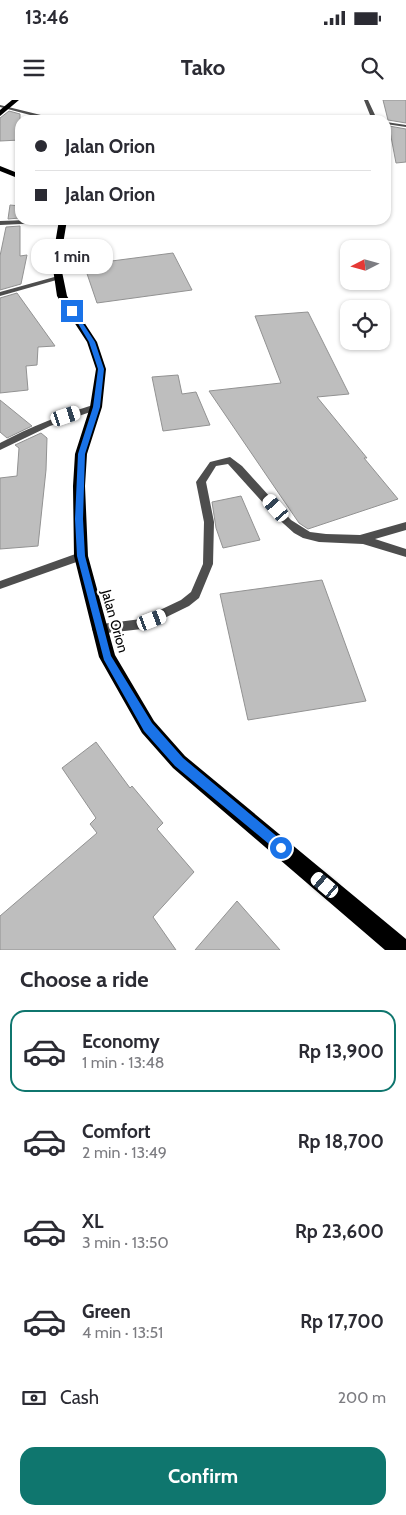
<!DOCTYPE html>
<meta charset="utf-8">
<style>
:root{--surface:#fff;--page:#f7f7f7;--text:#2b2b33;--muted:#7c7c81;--line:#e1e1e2;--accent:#0f766e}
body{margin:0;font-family:Cabin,sans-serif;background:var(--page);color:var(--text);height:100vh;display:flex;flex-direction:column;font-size:19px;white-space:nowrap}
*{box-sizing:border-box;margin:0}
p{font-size:16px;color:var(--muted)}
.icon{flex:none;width:28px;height:28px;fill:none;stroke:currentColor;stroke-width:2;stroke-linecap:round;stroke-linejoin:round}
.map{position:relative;height:850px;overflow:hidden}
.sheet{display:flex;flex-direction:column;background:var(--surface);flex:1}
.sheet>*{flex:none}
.hud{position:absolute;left:15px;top:15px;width:376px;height:110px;border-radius:15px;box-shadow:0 1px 4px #0004;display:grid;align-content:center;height:110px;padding:0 20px;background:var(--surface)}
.needle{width:32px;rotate:264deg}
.fabs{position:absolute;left:340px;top:140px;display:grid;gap:10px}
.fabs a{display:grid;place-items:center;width:50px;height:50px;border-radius:10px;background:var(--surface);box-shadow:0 1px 4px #0004;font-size:25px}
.end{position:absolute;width:22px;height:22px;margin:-11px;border:6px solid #1a73e8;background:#fff;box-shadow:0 0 0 2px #fff}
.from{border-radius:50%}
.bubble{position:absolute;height:35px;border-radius:15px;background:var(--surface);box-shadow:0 1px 4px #0004;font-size:16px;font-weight:800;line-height:35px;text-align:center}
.car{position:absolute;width:15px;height:30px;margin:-15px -8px;border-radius:6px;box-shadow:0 0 4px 1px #0007;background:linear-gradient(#fff 24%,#345 0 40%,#fff 0 76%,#345 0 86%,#fff 0)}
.hud b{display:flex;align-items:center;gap:18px;height:48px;font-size:19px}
.hud b+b{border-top:1px solid var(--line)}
.hud i{width:12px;height:12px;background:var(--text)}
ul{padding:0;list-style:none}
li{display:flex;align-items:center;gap:15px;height:82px;margin:0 10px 8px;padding:0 10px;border:2px solid transparent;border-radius:15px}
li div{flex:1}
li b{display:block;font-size:19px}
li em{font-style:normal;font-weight:800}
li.selected{border-color:var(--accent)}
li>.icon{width:45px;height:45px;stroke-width:1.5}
h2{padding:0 20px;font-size:22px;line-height:60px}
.pay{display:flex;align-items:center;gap:12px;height:55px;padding:0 20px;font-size:19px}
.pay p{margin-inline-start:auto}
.button{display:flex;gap:10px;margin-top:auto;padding:10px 20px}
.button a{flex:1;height:58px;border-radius:15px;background:var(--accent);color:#fff;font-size:20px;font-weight:800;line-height:58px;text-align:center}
.status{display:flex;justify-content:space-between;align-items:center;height:35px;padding:0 25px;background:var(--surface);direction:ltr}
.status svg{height:14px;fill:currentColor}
header{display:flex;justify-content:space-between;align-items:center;height:65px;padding:0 20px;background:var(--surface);font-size:22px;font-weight:800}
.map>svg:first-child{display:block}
.building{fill:#bebebe;stroke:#929292}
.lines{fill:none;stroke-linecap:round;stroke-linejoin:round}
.service{fill:#4e4e4e;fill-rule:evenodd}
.minor{fill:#4e4e4e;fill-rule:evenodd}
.trunk{fill:#000;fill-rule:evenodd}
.route{fill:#1a73e8}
.labels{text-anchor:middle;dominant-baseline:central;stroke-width:4.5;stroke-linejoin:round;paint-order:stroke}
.street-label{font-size:14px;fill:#000;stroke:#fff}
</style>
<div class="status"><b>13:46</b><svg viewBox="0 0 49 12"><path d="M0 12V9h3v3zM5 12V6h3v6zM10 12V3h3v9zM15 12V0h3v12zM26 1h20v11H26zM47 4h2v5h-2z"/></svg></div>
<header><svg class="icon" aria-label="menu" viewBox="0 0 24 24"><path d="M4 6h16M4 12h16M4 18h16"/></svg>Tako<svg class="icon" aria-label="search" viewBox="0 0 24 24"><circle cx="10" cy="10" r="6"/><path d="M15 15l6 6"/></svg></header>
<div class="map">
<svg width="406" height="850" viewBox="0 0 406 850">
<rect width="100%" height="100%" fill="#fff"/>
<g class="building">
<path d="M383,0H406V23L388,20Z"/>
<path d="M9,11L20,14V40L0,41V18Z"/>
<path d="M389,26L406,29V62L396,63Z"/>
<path d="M10,105L20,106V118L8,119Z"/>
<path d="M20,126V156L27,155L21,184L0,190V156L6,127Z"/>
<path d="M173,153L192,190L97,203L82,159L102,157L104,162Z"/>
<path d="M17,193L55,246L38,247L37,265L26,266L28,290L0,293V198Z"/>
<path d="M308,212L349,294L317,297L367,358H364L398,399L308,429L299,423L209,291L281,283L255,216Z"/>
<path d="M178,275L182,294L196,292L210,325L163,331L152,277Z"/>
<path d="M0,300L32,326L7,338L0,332Z"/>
<path d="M41,333L47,338L46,370L38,446L0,449V378L17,376L19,348L15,345Z"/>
<path d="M241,396L260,440L223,448L216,428L212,402Z"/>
<path d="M322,480L366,601L248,620L220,494Z"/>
<path d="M96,642L130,688L132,686L163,723L157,729L194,772L153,817L176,850H0V816L97,733L90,724L96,718L62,668Z"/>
<path d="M237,801L280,850H195Z"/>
</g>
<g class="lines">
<path class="service" d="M230,357L242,366L291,420L310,432L326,434L360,435L406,422V430L375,439L406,449V457L363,444L319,442L303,438L294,433L274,415L228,364L216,366L206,382L214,422L213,464L199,498L189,506L142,529L98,534L94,533L92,529L94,525L141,519L181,500L191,492L203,464L204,422L196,382L210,362Z"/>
<g class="minor">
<path d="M364,0H368L375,15L380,20H375L372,17L318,20L370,15Z"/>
<path d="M0,5L49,17L106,16L137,20L106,18L49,20L0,7Z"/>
<path d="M386,22L406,25V27L386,24Z"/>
<path d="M27,120H66L63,122L0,125V121Z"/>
<path d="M58,176L60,177V179L0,196V192Z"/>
<path d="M96,304L100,307L99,309L50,326L0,350V343C30,327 63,314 96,304Z"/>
<path d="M81,452L85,453L86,456L85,459L0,489V481Z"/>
</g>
<g class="trunk">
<path d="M12,0H19L0,16V10Z"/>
<path d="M0,66L20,74V79L0,71Z"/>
<path d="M59,120H67L60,162L67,196L97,242L106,269L102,307L87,354L85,386L88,456L115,555L154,621L185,656L406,839V850H385L173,668L142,633L99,557L74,456L73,386L75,354L90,307L96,269L87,242L57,196L52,162Z"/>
</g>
</g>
<path class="route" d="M70,210H74L95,242L104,269L100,307L85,354L83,419L85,456L111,556L152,623L183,658L286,744L287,748L286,752L281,754L175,666L144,631L104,560L77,456L75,419L78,354L93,307L98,269L89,242Z"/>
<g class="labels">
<g class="street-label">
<text transform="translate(115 521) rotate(74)">Jalan Orion</text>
</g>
</g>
</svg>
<div class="fabs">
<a><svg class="needle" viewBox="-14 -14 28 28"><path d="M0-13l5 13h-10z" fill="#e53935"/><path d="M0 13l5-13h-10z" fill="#7c7c81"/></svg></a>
<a><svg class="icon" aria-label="locate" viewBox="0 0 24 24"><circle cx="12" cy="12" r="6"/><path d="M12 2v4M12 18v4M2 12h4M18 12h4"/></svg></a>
</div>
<i class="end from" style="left:281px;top:748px"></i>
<i class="end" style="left:72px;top:211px"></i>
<div class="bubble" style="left:31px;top:139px;width:82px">1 min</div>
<i class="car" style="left:66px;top:316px;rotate:72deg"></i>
<i class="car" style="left:276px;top:408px;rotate:319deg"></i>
<i class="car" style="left:152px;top:520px;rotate:69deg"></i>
<i class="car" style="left:325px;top:785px;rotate:310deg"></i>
<div class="hud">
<b><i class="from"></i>Jalan Orion</b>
<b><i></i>Jalan Orion</b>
</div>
</div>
<section class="sheet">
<h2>Choose a ride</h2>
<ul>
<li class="selected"><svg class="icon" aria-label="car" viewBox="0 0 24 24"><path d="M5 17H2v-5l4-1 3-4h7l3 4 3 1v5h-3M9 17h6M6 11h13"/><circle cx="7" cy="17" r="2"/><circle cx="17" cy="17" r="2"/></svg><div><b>Economy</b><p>1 min · 13:48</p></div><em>Rp 13,900</em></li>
<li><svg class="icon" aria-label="car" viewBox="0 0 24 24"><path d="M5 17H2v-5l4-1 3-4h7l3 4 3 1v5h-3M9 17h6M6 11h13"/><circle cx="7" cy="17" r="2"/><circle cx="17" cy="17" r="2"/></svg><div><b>Comfort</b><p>2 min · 13:49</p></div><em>Rp 18,700</em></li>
<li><svg class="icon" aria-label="car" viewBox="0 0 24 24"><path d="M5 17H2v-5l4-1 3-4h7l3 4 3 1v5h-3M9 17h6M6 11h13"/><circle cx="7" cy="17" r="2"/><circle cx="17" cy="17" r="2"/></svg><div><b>XL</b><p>3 min · 13:50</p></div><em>Rp 23,600</em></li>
<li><svg class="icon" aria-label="car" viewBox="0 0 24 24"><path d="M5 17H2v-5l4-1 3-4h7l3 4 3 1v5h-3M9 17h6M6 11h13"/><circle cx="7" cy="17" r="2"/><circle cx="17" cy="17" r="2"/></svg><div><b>Green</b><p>4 min · 13:51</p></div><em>Rp 17,700</em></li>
</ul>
<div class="pay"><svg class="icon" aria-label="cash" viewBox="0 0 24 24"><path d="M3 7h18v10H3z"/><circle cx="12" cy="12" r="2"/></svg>Cash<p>200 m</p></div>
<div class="button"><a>Confirm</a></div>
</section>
